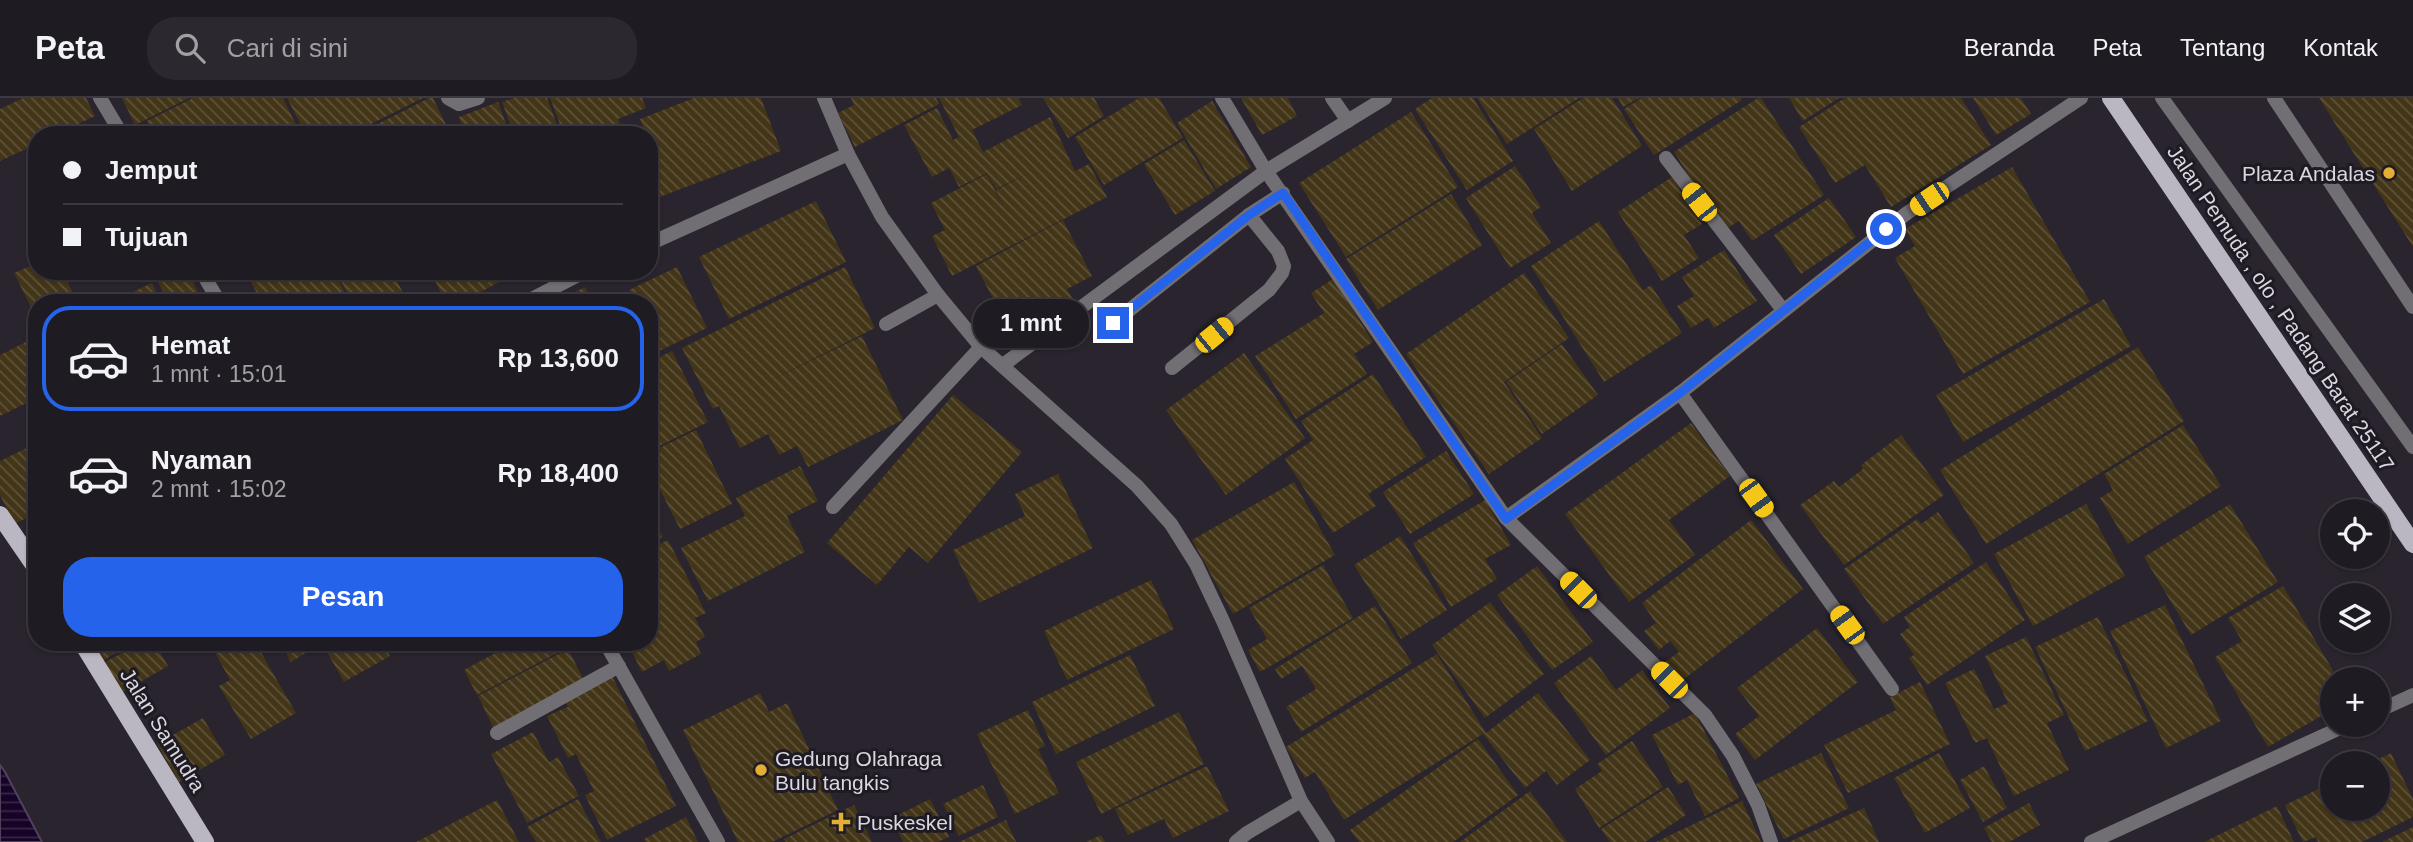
<!DOCTYPE html>
<html lang="id">
<meta charset="utf-8">
<style>
:root{--surface:#1f1b22;--page:#2c282f;--text:#f1f3f6;--muted:#a1a1a5;--line:#3c3940;--accent:#2563eb}
body{margin:0;font-family:Arial,sans-serif;background:var(--page);color:var(--text);height:100vh;display:flex;flex-direction:column;font-size:26px;white-space:nowrap}
*{box-sizing:border-box;margin:0}
p{font-size:23px;color:var(--muted)}
.icon{flex:none;width:38px;height:38px;fill:none;stroke:currentColor;stroke-width:2;stroke-linecap:round;stroke-linejoin:round}
.map{position:relative;flex:1;overflow:hidden}
.details{position:absolute;left:28px;top:196px;width:630px;height:357px;display:flex;flex-direction:column;background:var(--surface);border-radius:28px;box-shadow:0 2px 5px #0004,0 0 0 2px var(--line)}
.details>*{flex:none}
.hud{position:absolute;left:28px;top:28px;width:630px;height:154px;border-radius:28px;box-shadow:0 2px 5px #0004,0 0 0 2px var(--line);display:grid;align-content:center;height:154px;padding:0 35px;background:var(--surface)}
.buttons{position:absolute;left:2320px;top:401px;display:grid;gap:14px}
.buttons a{display:grid;place-items:center;width:70px;height:70px;border-radius:50%;background:var(--surface);box-shadow:0 2px 5px #0004,0 0 0 2px var(--line);font-size:35px}
.end{position:absolute;width:32px;height:32px;margin:-16px;border:9px solid #2563eb;background:#fff;box-shadow:0 0 0 4px #fff}
.from{border-radius:50%}
.bubble{position:absolute;height:49px;border-radius:24px;background:var(--surface);box-shadow:0 2px 5px #0004,0 0 0 2px var(--line);font-size:23px;font-weight:800;line-height:49px;text-align:center}
.car{position:absolute;width:21px;height:42px;margin:-21px -10px;border-radius:9px;box-shadow:0 0 5px 2px #0007;background:linear-gradient(#f5c518 24%,#345 0 40%,#f5c518 0 76%,#345 0 86%,#f5c518 0)}
.hud b{display:flex;align-items:center;gap:24px;height:66px;font-size:26px}
.hud b+b{border-top:2px solid var(--line)}
.hud i{width:18px;height:18px;background:var(--text)}
ul{padding:12px 0 0;list-style:none}
li{display:flex;align-items:center;gap:21px;height:105px;margin:0 14px 10px;padding:0 21px;border:4px solid transparent;border-radius:28px}
li div{flex:1}
li b{display:block;font-size:26px}
li em{font-style:normal;font-weight:800}
li.current{border-color:var(--accent)}
li>.icon{width:63px;height:63px;stroke-width:1.5}
.button{display:flex;gap:14px;margin-top:auto;padding:14px 35px}
.button a{flex:1;height:80px;border-radius:28px;background:var(--accent);color:#fff;font-size:28px;font-weight:800;line-height:80px;text-align:center}
header{display:flex;align-items:center;gap:42px;box-sizing:border-box;height:98px;padding:0 35px;background:var(--surface);border-bottom:2px solid var(--line)}
header strong{font-size:33px}
nav{display:flex;gap:38px;margin-inline-start:auto;font-size:24px}
.search{width:490px;height:63px;background:var(--page);display:flex;align-items:center;gap:18px;box-sizing:border-box;padding:0 24px;border-radius:28px;color:var(--muted);font-size:26px}
.map>svg:first-child{display:block}
.water{fill:url(#water-rules);stroke:#51435e;stroke-width:2}
.building{fill:url(#building-back-hatch)}
.lines{fill:none;stroke-linecap:round;stroke-linejoin:round}
.lane{stroke:#716e74;stroke-width:14}
.street{stroke:#716e74;stroke-width:14}
.primary{stroke:#bbb7c2;stroke-width:18}
.route{stroke:#2563eb;stroke-width:9}
.poi-dot{fill:#e2af34;stroke:#1f1b25;stroke-width:2.5}
.labels{text-anchor:middle;dominant-baseline:central;stroke-width:6;stroke-linejoin:round;paint-order:stroke}
.poi-label{font-size:21px;fill:#dad7de;stroke:#1f1b25;text-anchor:start}
.street-label{font-size:21px;fill:#dad7de;stroke:#1f1b25}
</style>
<header>
<strong>Peta</strong>
<div class="search"><svg class="icon" aria-label="search" viewBox="0 0 24 24"><circle cx="10" cy="10" r="6"/><path d="M15 15l6 6"/></svg>Cari di sini</div>
<nav><a>Beranda</a><a>Peta</a><a>Tentang</a><a>Kontak</a></nav>
</header>
<div class="map">
<svg width="2413" height="744" viewBox="0 0 2413 744">
<defs>
<pattern id="water-rules" width="6" height="5" patternUnits="userSpaceOnUse" patternTransform="scale(1.75)"><rect width="6" height="5" fill="#160327"/><path d="M0 2.5h6" fill="none" stroke="#372746"/></pattern>
<pattern id="building-back-hatch" width="6" height="6" patternUnits="userSpaceOnUse" patternTransform="scale(1.75)"><rect width="6" height="6" fill="#433517"/><path d="M-1 5l2 2M0 0l6 6M5-1l2 2" fill="none" stroke="#5e5238"/></pattern>
</defs>
<rect width="100%" height="100%" fill="#29242e"/>
<path class="water" d="M0,667L5,674L42,744H0Z"/>
<g class="building">
<path d="M23,0H86L95,18L55,37H37V46L0,63V11Z"/>
<path d="M122,0H189L135,27Z"/>
<path d="M193,0H283L301,37H154L147,23Z"/>
<path d="M287,0H423L349,37H306Z"/>
<path d="M429,0H433L451,37H356Z"/>
<path d="M514,0H547L561,37H514L502,4Z"/>
<path d="M550,0H642L646,10L618,21L624,37H564Z"/>
<path d="M694,0H761L781,53L649,103V64L655,62L649,46V37H646L640,21Z"/>
<path d="M851,0H936L939,6L855,49L838,15L854,7Z"/>
<path d="M939,0H1018L1022,7L972,32L983,54L1050,19L1075,73L1089,66L1107,99L952,178L932,138L945,132L931,105L987,76L1004,110L996,92L1029,75L996,91L987,75L959,89L949,70L932,79L904,27L937,10L953,42L959,39Z"/>
<path d="M1043,0H1094L1104,18L1068,40Z"/>
<path d="M1139,0H1159L1183,40L1104,87L1075,39Z"/>
<path d="M1241,0H1288L1297,18L1262,37Z"/>
<path d="M1432,0H1473L1513,63L1467,92L1415,11Z"/>
<path d="M1477,0H1579L1507,46Z"/>
<path d="M1583,0H1612L1642,48L1572,93L1534,31Z"/>
<path d="M1618,0H1639L1623,9Z"/>
<path d="M1642,0H1741L1742,2L1654,57L1624,11Z"/>
<path d="M1758,0H1761L1824,97L1752,143L1739,123L1724,132L1674,54Z"/>
<path d="M1789,0H1839L1803,23Z"/>
<path d="M1845,0H1961L1991,47L1891,109L1865,67L1835,85L1799,29Z"/>
<path d="M1973,0H2021L2031,16L1996,37Z"/>
<path d="M2319,0H2413V149Z"/>
<path d="M1212,3L1251,69L1216,91L1177,25Z"/>
<path d="M498,4L510,37H465L459,19Z"/>
<path d="M1411,14L1458,89L1346,159L1299,85Z"/>
<path d="M1184,42L1215,93L1175,117L1144,66Z"/>
<path d="M1515,68L1541,109L1532,115L1551,145L1510,170L1466,100Z"/>
<path d="M2012,69L2090,204L1963,276L1895,160L1915,148L1905,131Z"/>
<path d="M1672,79L1702,126L1684,137L1699,160L1662,183L1618,114Z"/>
<path d="M1451,96L1482,147L1378,212L1346,161Z"/>
<path d="M1829,100L1856,139L1801,176L1774,137Z"/>
<path d="M816,103L846,164L729,221L699,159Z"/>
<path d="M1063,122L1092,178L1067,191L1073,201L1010,233L976,168Z"/>
<path d="M1599,123L1643,192L1651,187L1682,235L1604,284L1531,168Z"/>
<path d="M1724,152L1757,203L1714,230L1708,220L1691,230L1677,208L1694,198L1682,179Z"/>
<path d="M37,165V173H62L78,205H37V221L14,175Z"/>
<path d="M677,169L707,230L659,253L649,235V205H635L629,192Z"/>
<path d="M845,169L875,230L753,291L862,238L903,322L808,369L797,348L779,357L768,336L740,350L719,308L713,311L682,250Z"/>
<path d="M153,173H188L203,205H168Z"/>
<path d="M261,173H334L350,205H262L249,180Z"/>
<path d="M336,173H415L397,183L408,205H352Z"/>
<path d="M430,173H501L505,181L460,205H446Z"/>
<path d="M1524,175L1569,240L1504,284L1542,340L1489,376L1406,256Z"/>
<path d="M1333,181L1373,244L1354,256L1367,276L1296,321L1255,258L1324,215L1311,195Z"/>
<path d="M152,185L161,205H122L120,200Z"/>
<path d="M585,189L592,205H553Z"/>
<path d="M622,198L625,205H608Z"/>
<path d="M2104,201L2131,248L1963,344L1936,297Z"/>
<path d="M30,242L37,256V300L0,318V257Z"/>
<path d="M1562,246L1598,297L1542,336L1506,284Z"/>
<path d="M2138,249L2184,323L1986,446L1940,372Z"/>
<path d="M672,253L708,324L649,353V264Z"/>
<path d="M1244,255L1305,340L1226,397L1166,312Z"/>
<path d="M1373,276L1426,359L1368,396L1376,408L1333,435L1285,361L1313,342L1301,323Z"/>
<path d="M953,297L1022,354L928,465L909,449L877,487L827,445Z"/>
<path d="M1691,325L1730,378L1669,422L1695,457L1629,504L1565,416Z"/>
<path d="M2183,327L2221,388L2128,446L2100,400L2113,392L2104,376Z"/>
<path d="M696,332L732,406L680,431L649,370V355Z"/>
<path d="M1901,337L1944,397L1844,467L1800,407L1834,383L1839,389L1863,371L1861,367Z"/>
<path d="M37,345V415L14,426L0,397V363Z"/>
<path d="M1446,353L1474,396L1410,436L1383,394Z"/>
<path d="M800,368L818,403L787,418L805,454L708,503L681,450L745,418L736,400Z"/>
<path d="M1058,376L1093,450L979,505L953,452L1025,418L1015,396Z"/>
<path d="M1294,384L1335,457L1233,516L1192,442Z"/>
<path d="M1485,402L1511,447L1485,461L1497,481L1451,509L1413,445Z"/>
<path d="M2086,406L2125,478L2033,528L1994,456Z"/>
<path d="M2230,406L2278,484L2191,537L2144,459Z"/>
<path d="M649,413L663,439L649,446Z"/>
<path d="M1938,414L1974,465L1883,526L1844,471L1917,421L1921,426Z"/>
<path d="M1751,422L1803,491L1680,584L1665,564L1679,554L1670,543L1659,552L1644,533L1656,525L1642,505Z"/>
<path d="M1400,438L1447,512L1401,541L1354,467Z"/>
<path d="M668,442L706,515L695,520L705,539L696,544L701,556L669,573L664,562L642,574L627,544H649V451Z"/>
<path d="M1986,464L2025,522L1927,587L1909,560L1914,557L1900,536L1910,529L1904,519Z"/>
<path d="M1323,467L1353,520L1260,574L1248,552L1267,541L1249,510Z"/>
<path d="M1537,468L1593,544L1552,572L1497,497Z"/>
<path d="M1151,482L1174,531L1067,582L1044,533Z"/>
<path d="M2283,488L2338,581H2333V611L2268,649L2215,559L2242,543L2228,520Z"/>
<path d="M1490,504L1544,576L1485,620L1432,547Z"/>
<path d="M2165,507L2221,623L2166,650L2110,533Z"/>
<path d="M1375,508L1412,565L1301,634L1286,609L1316,591L1302,568L1281,581L1275,571Z"/>
<path d="M2098,519L2148,623L2085,653L2035,549Z"/>
<path d="M1817,530L1858,584L1755,662L1735,636L1759,618L1737,590Z"/>
<path d="M2026,539L2064,617L2047,625L2069,672L2014,698L1987,640L1975,645L1945,585L1974,571L1994,611L2008,605L1985,558Z"/>
<path d="M91,544H134L102,563Z"/>
<path d="M141,544H154L168,568L121,595L104,565Z"/>
<path d="M215,544H255L296,615L251,641L219,588L230,582L211,547Z"/>
<path d="M280,544H382L390,558L344,584L322,545L291,564Z"/>
<path d="M494,544H578L477,597L464,572L499,553Z"/>
<path d="M568,551L585,584L494,631L478,598Z"/>
<path d="M1437,556L1486,635L1538,595L1590,662L1557,687L1546,673L1525,690L1483,636L1344,722L1315,674L1305,680L1286,649Z"/>
<path d="M1130,557L1155,608L1056,656L1032,604Z"/>
<path d="M1591,558L1616,592L1642,572L1670,610L1606,657L1554,585Z"/>
<path d="M611,576L676,708L607,742L585,697L594,693L576,656L568,660L547,618L568,609L564,600Z"/>
<path d="M1920,584L1950,646L1848,695L1824,647L1896,612L1890,599Z"/>
<path d="M760,595L769,614L787,605L838,712L772,744H738L683,632Z"/>
<path d="M1028,612L1045,648L1038,651L1059,695L1015,716L977,636Z"/>
<path d="M1179,614L1204,666L1101,716L1076,664Z"/>
<path d="M1695,615L1739,700L1705,718L1687,682L1678,687L1652,637Z"/>
<path d="M203,620L225,657L179,684L157,646Z"/>
<path d="M533,634L549,664L558,659L579,698L527,725L491,656Z"/>
<path d="M1478,641L1518,697L1453,744H1359L1350,732Z"/>
<path d="M1632,643L1663,689L1599,730L1575,691L1602,673L1597,666Z"/>
<path d="M1821,655L1849,710L1784,741L1756,686Z"/>
<path d="M1939,655L1970,710L1925,735L1894,680Z"/>
<path d="M2391,655L2413,701V719L2362,744H2318L2316,739L2303,744L2285,707L2333,684V710H2378V665H2371Z"/>
<path d="M1207,668L1229,713L1173,740L1164,721L1128,737L1115,711Z"/>
<path d="M1984,668L2007,710L1983,724L1960,682Z"/>
<path d="M983,687L998,719L959,738L943,706Z"/>
<path d="M1668,689L1686,717L1645,744H1610L1601,731Z"/>
<path d="M1530,693L1567,744H1460Z"/>
<path d="M578,701L601,744H536L527,729Z"/>
<path d="M930,701L949,739L938,744H903L892,720Z"/>
<path d="M497,702L519,744H416Z"/>
<path d="M1742,703L1761,744H1656Z"/>
<path d="M2029,705L2040,727L2009,744H1992L1984,730Z"/>
<path d="M854,707L872,744H786L784,741Z"/>
<path d="M2277,708L2294,744H2204Z"/>
<path d="M1864,710L1879,744H1789Z"/>
<path d="M686,719L698,744H646L644,741Z"/>
<path d="M1006,722L1016,744H959Z"/>
<path d="M2413,729V744H2382Z"/>
<path d="M1101,737L1105,744H1086Z"/>
</g>
<g class="lines">
<g class="lane">
<path d="M1332,0L1348,23"/>
<path d="M2162,0L2413,349"/>
<path d="M2274,0L2413,209"/>
<path d="M1113,225L1249,117L1283,95"/>
<path d="M886,226L938,197"/>
<path d="M1172,270L1269,192L1282,175L1284,168L1278,153L1249,117"/>
<path d="M833,409L981,249"/>
</g>
<g class="street">
<path d="M100,0L122,37"/>
<path d="M448,0L459,6L478,0"/>
<path d="M824,0L848,56L882,119L938,197L981,249L1137,388L1171,426L1196,466L1223,523L1301,703L1328,744"/>
<path d="M1222,0L1266,73L1506,420L1705,617L1733,658L1758,707L1771,744"/>
<path d="M1666,60L1783,212"/>
<path d="M649,146L848,56"/>
<path d="M201,173L220,205"/>
<path d="M524,205L586,173"/>
<path d="M1003,267L1266,73L1385,0"/>
<path d="M1680,295L1892,591"/>
<path d="M1506,420L1680,295L1907,115L2081,0"/>
<path d="M605,544L718,744"/>
<path d="M2378,613L2413,597"/>
<path d="M497,635L619,568"/>
<path d="M1236,744L1247,735L1301,703"/>
<path d="M2091,744L2349,626"/>
</g>
<g class="primary">
<path d="M2111,0L2413,446"/>
<path d="M0,417L37,471"/>
<path d="M82,544L205,744"/>
</g>
</g>
<g class="lines">
<path class="route" d="M1113,225L1249,117L1283,95L1506,421L1680,295L1886,131"/>
</g>
<g class="poi-dot">
<circle cx="2389" cy="75" r="7"/>
<circle cx="761" cy="672" r="7"/>
<path d="M837.5 713.5h7v7h7v7h-7v7h-7v-7h-7v-7h7z"/>
</g>
<g class="labels">
<g class="poi-label">
<text x="2375" y="75" text-anchor="end">Plaza Andalas</text>
<text x="775" y="660">Gedung Olahraga<tspan x="775" dy="24">Bulu tangkis</tspan></text>
<text x="857" y="724">Puskeskel</text>
</g>
<g class="street-label">
<text transform="translate(2281 210) rotate(56)">Jalan Pemuda , olo , Padang Barat 25117</text>
<text transform="translate(163 632) rotate(58)">Jalan Samudra</text>
</g>
</g>
</svg>
<div class="buttons">
<a><svg class="icon" aria-label="locate" viewBox="0 0 24 24"><circle cx="12" cy="12" r="6"/><path d="M12 2v4M12 18v4M2 12h4M18 12h4"/></svg></a>
<a><svg class="icon" aria-label="layers" viewBox="0 0 24 24"><path d="M12 4l9 5-9 5-9-5zM3 14l9 5 9-5"/></svg></a>
<a>+</a>
<a>−</a>
</div>
<i class="end from" style="left:1886px;top:131px"></i>
<i class="end" style="left:1113px;top:225px"></i>
<div class="bubble" style="left:973px;top:201px;width:116px">1 mnt</div>
<i class="car" style="left:1929px;top:101px;rotate:236deg"></i>
<i class="car" style="left:1699px;top:104px;rotate:322deg"></i>
<i class="car" style="left:1214px;top:237px;rotate:51deg"></i>
<i class="car" style="left:1756px;top:400px;rotate:144deg"></i>
<i class="car" style="left:1578px;top:492px;rotate:315deg"></i>
<i class="car" style="left:1847px;top:527px;rotate:324deg"></i>
<i class="car" style="left:1669px;top:582px;rotate:315deg"></i>
<div class="hud">
<b><i class="from"></i>Jemput</b>
<b><i></i>Tujuan</b>
</div>
<section class="details">
<ul>
<li class="current"><svg class="icon" aria-label="car" viewBox="0 0 24 24"><path d="M5 17H2v-5l4-1 3-4h7l3 4 3 1v5h-3M9 17h6M6 11h13"/><circle cx="7" cy="17" r="2"/><circle cx="17" cy="17" r="2"/></svg><div><b>Hemat</b><p>1 mnt · 15:01</p></div><em>Rp 13,600</em></li>
<li><svg class="icon" aria-label="car" viewBox="0 0 24 24"><path d="M5 17H2v-5l4-1 3-4h7l3 4 3 1v5h-3M9 17h6M6 11h13"/><circle cx="7" cy="17" r="2"/><circle cx="17" cy="17" r="2"/></svg><div><b>Nyaman</b><p>2 mnt · 15:02</p></div><em>Rp 18,400</em></li>
</ul>
<div class="button"><a>Pesan</a></div>
</section>
</div>
